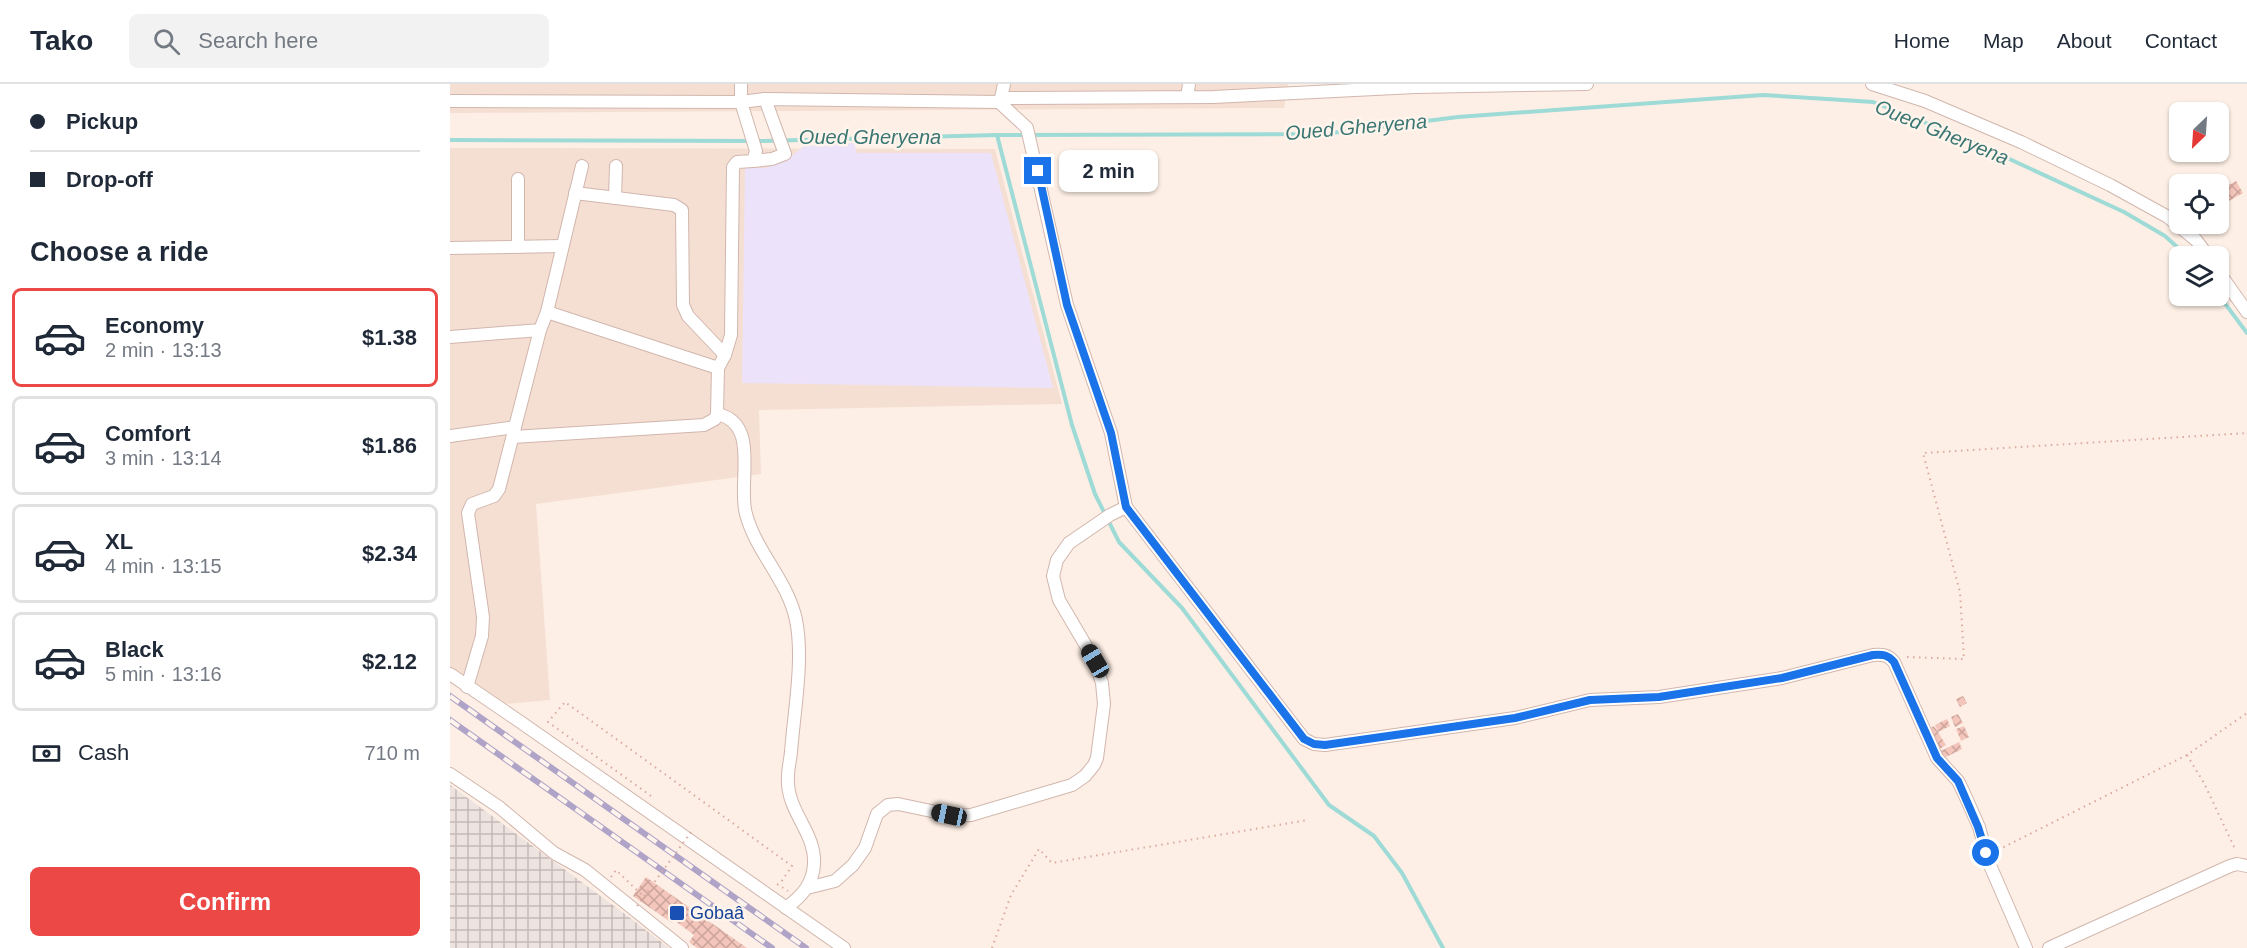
<!DOCTYPE html>
<meta charset="utf-8">
<style>
:root{--surface:#fff;--page:#f2f2f3;--text:#1f2937;--muted:#747a83;--line:#e0e1e3;--accent:#eb4846}
body{margin:0;font-family:Helvetica,sans-serif;background:var(--page);color:var(--text);height:100vh;display:flex;flex-direction:column;font-size:22px;white-space:nowrap}
*{box-sizing:border-box;margin:0}
p{font-size:20px;color:var(--muted)}
.icon{flex:none;width:33px;height:33px;fill:none;stroke:currentColor;stroke-width:2;stroke-linecap:round;stroke-linejoin:round}
.map{position:relative;flex:1;overflow:hidden}
.details{display:flex;flex-direction:column;background:var(--surface);width:450px}
.details>*{flex:none}
.banner{display:grid;align-content:center;height:132px;padding:0 30px;background:var(--surface)}
.needle{width:39px;rotate:205deg}
.fabs{position:absolute;left:1719px;top:18px;display:grid;gap:12px}
.fabs a{display:grid;place-items:center;width:60px;height:60px;border-radius:9px;background:var(--surface);box-shadow:0 2px 4px #0004;font-size:30px}
.end{position:absolute;width:27px;height:27px;margin:-14px;border:8px solid #1a73e8;background:#fff;box-shadow:0 0 0 3px #fff}
.from{border-radius:50%}
.bubble{position:absolute;height:42px;border-radius:9px;background:var(--surface);box-shadow:0 2px 4px #0004;font-size:20px;font-weight:700;line-height:42px;text-align:center}
.car{position:absolute;width:18px;height:36px;margin:-18px -9px;border-radius:8px;box-shadow:0 0 4px 2px #0007;background:linear-gradient(#222 24%,#8ab4d8 0 40%,#222 0 76%,#8ab4d8 0 86%,#222 0)}
.banner b{display:flex;align-items:center;gap:21px;height:57px;font-size:22px}
.banner b+b{border-top:2px solid var(--line)}
.banner i{width:15px;height:15px;background:var(--text)}
ul{padding:0;list-style:none}
li{display:flex;align-items:center;gap:18px;height:99px;margin:0 12px 9px;padding:0 18px;border:3px solid var(--line);border-radius:9px}
li div{flex:1}
li b{display:block;font-size:22px}
li em{font-style:normal;font-weight:700}
li.active{border-color:var(--accent)}
li>.icon{width:54px;height:54px;stroke-width:1.5}
h2{padding:0 30px;font-size:27px;line-height:72px}
.pay{display:flex;align-items:center;gap:15px;height:66px;padding:0 30px;font-size:22px}
.pay p{margin-inline-start:auto}
.button{display:flex;gap:12px;margin-top:auto;padding:12px 30px}
.button a{flex:1;height:69px;border-radius:9px;background:var(--accent);color:#fff;font-size:24px;font-weight:700;line-height:69px;text-align:center}
header{display:flex;align-items:center;gap:36px;box-sizing:border-box;height:84px;padding:0 30px;background:var(--surface);border-bottom:2px solid var(--line)}
header strong{font-size:28px}
nav{display:flex;gap:33px;margin-inline-start:auto;font-size:21px}
.search{width:420px;height:54px;background:var(--page);display:flex;align-items:center;gap:15px;box-sizing:border-box;padding:0 21px;border-radius:9px;color:var(--muted);font-size:22px}
main{display:flex;flex:1;min-height:0}
.map>svg:first-child{display:block}
.residential{fill:#f5dfd3}
.industrial{fill:url(#industrial-grid)}
.education{fill:#ece2f9}
.lines{fill:none;stroke-linecap:round;stroke-linejoin:round}
.stream{stroke:#9edad6;stroke-width:4}
.building{fill:url(#building-cross-hatch)}
.street-casing{stroke:#d1b6ad;stroke-width:14}
.path{stroke:#d9a99e;stroke-width:2;stroke-dasharray:1.5 4.5;stroke-linecap:butt}
.street{stroke:#fff;stroke-width:12}
.rail-casing{stroke:#afa3c7;stroke-width:6}
.rail{stroke:#fff4ec;stroke-width:4;stroke-dasharray:11;stroke-linecap:butt}
.path-bridge{stroke:#d9a99e;stroke-width:2;stroke-dasharray:1.5 4.5;stroke-linecap:butt}
.route{stroke:#1a73e8;stroke-width:8}
.transit-dot{fill:#1a4fb4;stroke:#fff4ec;stroke-width:2}
.labels{text-anchor:middle;dominant-baseline:central;stroke-width:5;stroke-linejoin:round;paint-order:stroke}
.transit-label{font-size:18px;fill:#164399;stroke:#fff4ec;text-anchor:start}
.water-label{font-size:20px;font-style:italic;fill:#397673;stroke:#fff4ec}
</style>
<header>
<strong>Tako</strong>
<div class="search"><svg class="icon" aria-label="search" viewBox="0 0 24 24"><circle cx="10" cy="10" r="6"/><path d="M15 15l6 6"/></svg>Search here</div>
<nav><a>Home</a><a>Map</a><a>About</a><a>Contact</a></nav>
</header>
<main>
<section class="details">
<div class="banner">
<b><i class="from"></i>Pickup</b>
<b><i></i>Drop-off</b>
</div>
<h2>Choose a ride</h2>
<ul>
<li class="active"><svg class="icon" aria-label="car" viewBox="0 0 24 24"><path d="M5 17H2v-5l4-1 3-4h7l3 4 3 1v5h-3M9 17h6M6 11h13"/><circle cx="7" cy="17" r="2"/><circle cx="17" cy="17" r="2"/></svg><div><b>Economy</b><p>2 min · 13:13</p></div><em>$1.38</em></li>
<li><svg class="icon" aria-label="car" viewBox="0 0 24 24"><path d="M5 17H2v-5l4-1 3-4h7l3 4 3 1v5h-3M9 17h6M6 11h13"/><circle cx="7" cy="17" r="2"/><circle cx="17" cy="17" r="2"/></svg><div><b>Comfort</b><p>3 min · 13:14</p></div><em>$1.86</em></li>
<li><svg class="icon" aria-label="car" viewBox="0 0 24 24"><path d="M5 17H2v-5l4-1 3-4h7l3 4 3 1v5h-3M9 17h6M6 11h13"/><circle cx="7" cy="17" r="2"/><circle cx="17" cy="17" r="2"/></svg><div><b>XL</b><p>4 min · 13:15</p></div><em>$2.34</em></li>
<li><svg class="icon" aria-label="car" viewBox="0 0 24 24"><path d="M5 17H2v-5l4-1 3-4h7l3 4 3 1v5h-3M9 17h6M6 11h13"/><circle cx="7" cy="17" r="2"/><circle cx="17" cy="17" r="2"/></svg><div><b>Black</b><p>5 min · 13:16</p></div><em>$2.12</em></li>
</ul>
<div class="pay"><svg class="icon" aria-label="cash" viewBox="0 0 24 24"><path d="M3 7h18v10H3z"/><circle cx="12" cy="12" r="2"/></svg>Cash<p>710 m</p></div>
<div class="button"><a>Confirm</a></div>
</section>
<div class="map">
<svg width="1797" height="864" viewBox="0 0 1797 864">
<defs>
<pattern id="industrial-grid" width="8" height="8" patternUnits="userSpaceOnUse" patternTransform="scale(1.5)"><rect width="8" height="8" fill="#ede3df"/><path d="M0 4h8M4 0v8" fill="none" stroke="#c5bab7"/></pattern>
<pattern id="building-cross-hatch" width="8" height="8" patternUnits="userSpaceOnUse" patternTransform="scale(1.5)"><rect width="8" height="8" fill="#f4c6bb"/><path d="M0 0l8 8M0 8l8-8" fill="none" stroke="#caa39a"/></pattern>
</defs>
<rect width="100%" height="100%" fill="#fdefe5"/>
<g class="residential">
<path d="M0,0H838L834,24L0,29Z"/>
<path d="M0,64L545,65L612,320L309,326L311,390L86,420L100,616L54,620L0,584Z"/>
</g>
<path class="industrial" d="M0,701L179,833L219,864H0Z"/>
<path class="education" d="M404,59L407,69H541L603,304L292,299L295,84H315L336,77L354,62Z"/>
<g class="lines">
<g class="stream">
<path d="M547,51L622,341L645,410L669,458L732,524L879,721L924,752L952,789L993,864"/>
<path d="M0,56L311,57L547,51L873,50L1008,33L1313,11L1377,15L1423,18L1514,54L1674,128L1715,152L1737,172"/>
<path d="M1768,210L1797,249"/>
</g>
</g>
<g class="building">
<path d="M1786,97L1793,109L1768,123V107Z"/>
<path d="M1513,612L1517,619L1510,623L1506,615Z"/>
<path d="M1508,630L1513,639L1505,643L1501,633Z"/>
<path d="M1497,635L1500,642L1488,648L1485,641Z"/>
<path d="M1484,642L1496,661L1488,666L1477,646Z"/>
<path d="M1514,642L1519,653L1511,657L1506,645Z"/>
<path d="M1509,658L1512,665L1492,675L1489,668Z"/>
<path d="M196,793L297,864H247L239,858L244,851L224,836L222,839L183,812Z"/>
</g>
<g class="lines">
<g class="street-casing">
<g id="street">
<path d="M1422,0L1475,17L1571,58L1660,101L1718,133L1746,156L1758,172"/>
<path d="M738,7L739,0"/>
<path d="M551,14L554,0"/>
<path d="M0,17L291,18L315,15L549,18L551,14L764,13L965,3L1137,0"/>
<path d="M549,18L577,44L617,221L661,349L676,423L854,655L864,660L875,661L1065,634L1140,616L1209,613L1332,594L1423,571C1433,570 1438,571 1444,578L1487,674L1508,697L1513,707L1529,743L1539,779L1576,864"/>
<path d="M303,77L322,75L335,70L315,15"/>
<path d="M125,109L224,121L232,126L233,221L238,232L275,271"/>
<path d="M165,114L166,82"/>
<path d="M68,163V95"/>
<path d="M0,164L112,162"/>
<path d="M1768,187L1797,228"/>
<path d="M97,228L268,284L275,271L281,251L283,83L287,78L303,77L306,67L291,18V0"/>
<path d="M0,253L90,246L97,228L132,82"/>
<path d="M267,330C311,339 287,399 296,430C306,468 338,497 346,536C354,575 344,628 341,668C340,678 337,688 338,699C339,729 366,750 364,780C363,800 352,812 336,824"/>
<path d="M0,352L65,343"/>
<path d="M63,353L254,341L265,335L267,330L268,284"/>
<path d="M0,590L69,637L394,864"/>
<path d="M17,603L32,552L33,533L18,429L22,420L44,412L49,405L90,246"/>
<path d="M0,690L49,723L104,769L135,786L232,864"/>
<path d="M357,804L385,797L403,781L415,764L427,730L438,721L448,720L505,732L521,731L622,701L635,692L644,681L647,674L654,620L652,599L645,577L609,516L603,492L607,476L619,459L660,431L676,423"/>
<path d="M1599,864L1780,782L1787,780L1797,782"/>
</g>
</g>
<g class="path">
<path d="M1457,573L1514,575L1510,508L1473,369L1797,349"/>
<path d="M1737,671L1754,699L1786,767"/>
<path d="M201,712L98,638L115,618L342,782L329,801"/>
<path d="M1548,766L1737,671L1797,629"/>
<path d="M161,793L166,786L194,813"/>
<path d="M327,800L338,807"/>
<path d="M542,864L561,811L589,765L602,779L858,736"/>
</g>
<use href="#street" class="street"/>
<g class="rail-casing">
<g id="rail">
<path d="M0,612L356,864"/>
<path d="M0,636L322,864"/>
</g>
</g>
<use href="#rail" class="rail"/>
<path class="path-bridge" d="M187,822L241,748"/>
</g>
<g class="lines">
<path class="route" d="M588,87L617,221L661,349L676,423L854,655L864,660L875,661L1065,634L1140,616L1209,613L1332,594L1423,571C1433,570 1438,571 1444,578L1487,674L1508,697L1528,743L1536,769"/>
</g>
<rect class="transit-dot" x="219" y="821" width="16" height="16" rx="3"/>
<g class="labels">
<g class="transit-label">
<text x="240" y="829">Gobaâ</text>
</g>
<g class="water-label">
<text transform="translate(906 43) rotate(-5)">Oued Gheryena</text>
<text transform="translate(1492 48) rotate(22)">Oued Gheryena</text>
<text x="420" y="53">Oued Gheryena</text>
</g>
</g>
</svg>
<div class="fabs">
<a><svg class="needle" viewBox="-14 -14 28 28"><path d="M0-13l5 13h-10z" fill="#e53935"/><path d="M0 13l5-13h-10z" fill="#747a83"/></svg></a>
<a><svg class="icon" aria-label="locate" viewBox="0 0 24 24"><circle cx="12" cy="12" r="6"/><path d="M12 2v4M12 18v4M2 12h4M18 12h4"/></svg></a>
<a><svg class="icon" aria-label="layers" viewBox="0 0 24 24"><path d="M12 4l9 5-9 5-9-5zM3 14l9 5 9-5"/></svg></a>
</div>
<i class="end from" style="left:1536px;top:769px"></i>
<i class="end" style="left:588px;top:87px"></i>
<div class="bubble" style="left:609px;top:66px;width:99px">2 min</div>
<i class="car" style="left:645px;top:577px;rotate:329deg"></i>
<i class="car" style="left:499px;top:731px;rotate:282deg"></i>
</div>
</main>
